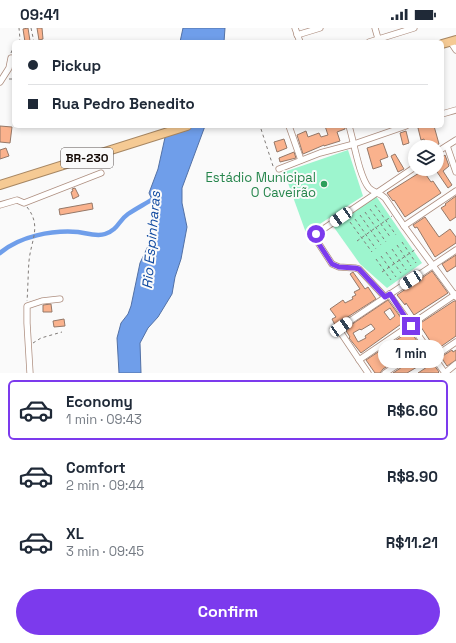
<!DOCTYPE html>
<meta charset="utf-8">
<style>
:root{--surface:#fff;--page:#f2f2f3;--text:#1f2937;--muted:#747a83;--line:#e0e1e3;--accent:#7c3aed}
body{margin:0;font-family:"Space Grotesk",sans-serif;background:var(--page);color:var(--text);height:100vh;display:flex;flex-direction:column;font-size:15px;white-space:nowrap}
*{box-sizing:border-box;margin:0}
p{font-size:13px;color:var(--muted)}
.icon{flex:none;width:22px;height:22px;fill:none;stroke:currentColor;stroke-width:2;stroke-linecap:round;stroke-linejoin:round}
.map{position:relative;height:345px;overflow:hidden}
.details{display:flex;flex-direction:column;background:var(--surface);flex:1}
.details>*{flex:none}
.hud{position:absolute;left:12px;top:12px;width:432px;height:88px;border-radius:6px;box-shadow:0 2px 6px #0003;display:grid;align-content:center;height:88px;padding:0 16px;background:var(--surface)}
.buttons{position:absolute;left:408px;top:112px;display:grid;gap:8px}
.buttons a{display:grid;place-items:center;width:36px;height:36px;border-radius:50%;background:var(--surface);box-shadow:0 2px 6px #0003;font-size:20px}
.end{position:absolute;width:18px;height:18px;margin:-9px;border:5px solid #7c3aed;background:#fff;box-shadow:0 0 0 2px #fff}
.from{border-radius:50%}
.bubble{position:absolute;height:28px;border-radius:14px;background:var(--surface);box-shadow:0 2px 6px #0003;font-size:13px;font-weight:800;line-height:28px;text-align:center}
.car{position:absolute;width:12px;height:24px;margin:-12px -6px;border-radius:5px;box-shadow:0 0 3px 1px #0007;background:linear-gradient(#fff 24%,#345 0 40%,#fff 0 76%,#345 0 86%,#fff 0)}
.hud b{display:flex;align-items:center;gap:14px;height:38px;font-size:15px}
.hud b+b{border-top:1px solid var(--line)}
.hud i{width:10px;height:10px;background:var(--text)}
ul{padding:7px 0 0;list-style:none}
li{display:flex;align-items:center;gap:12px;height:60px;margin:0 8px 6px;padding:0 8px;border:2px solid transparent;border-radius:6px}
li div{flex:1}
li b{display:block;font-size:15px}
li em{font-style:normal;font-weight:800}
li.active{border-color:var(--accent)}
li>.icon{width:36px;height:36px;stroke-width:1.5}
.button{display:flex;gap:8px;margin-top:auto;padding:8px 16px}
.button a{flex:1;height:46px;border-radius:24px;background:var(--accent);color:#fff;font-size:16px;font-weight:800;line-height:46px;text-align:center}
.status{display:flex;justify-content:space-between;align-items:center;height:28px;padding:0 20px;background:var(--surface);direction:ltr}
.status svg{height:11px;fill:currentColor}
.map>svg:first-child{display:block}
.green{fill:#9df5ce}
.water{fill:#6f9eea;stroke:#5371a5}
.lines{fill:none;stroke-linecap:round;stroke-linejoin:round}
.canal{stroke:#6f9eea;stroke-width:4.5}
.building{fill:#fab28d;stroke:#957868;fill-rule:evenodd}
.minor-casing{stroke:#ae8f80;stroke-width:7}
.highway-casing{stroke:#a68662;stroke-width:10}
.path{stroke:#807b78;stroke-width:1;stroke-dasharray:3 3;stroke-linecap:butt}
.minor{stroke:#fff;stroke-width:5.5}
.highway{stroke:#f5ca94;stroke-width:8}
.route{stroke:#7c3aed;stroke-width:5}
.leisure-dot{fill:#2e9e5b;stroke:#fafafa;stroke-width:1.5}
.labels{text-anchor:middle;dominant-baseline:central;stroke-width:4;stroke-linejoin:round;paint-order:stroke}
.shield{fill:#fafafa;stroke:#58514e;stroke-width:1}
.shield-label{font-size:12px;font-weight:bold;fill:#130904}
.leisure-label{font-size:13px;fill:#27864d;stroke:#fafafa;text-anchor:end}
.water-label{font-size:14px;font-style:italic;fill:#0f49a0;stroke:#fafafa}
</style>
<div class="status"><b>09:41</b><svg viewBox="0 0 49 12"><path d="M0 12V9h3v3zM5 12V6h3v6zM10 12V3h3v9zM15 12V0h3v12zM26 1h20v11H26zM47 4h2v5h-2z"/></svg></div>
<div class="map">
<svg width="456" height="345" viewBox="0 0 456 345">
<rect width="100%" height="100%" fill="#fafafa"/>
<g class="green">
<path d="M348,122L363,168L306,205L284,144Z"/>
<path d="M376,168L422,235L387,260L360,236L333,198Z"/>
</g>
<g class="water">
<path d="M183,0H225L224,14H180Z"/>
<path d="M188,98H205L182,160V175L187,199L181,231L175,249L172,266L158,289L148,300L140,315L141,345H119L117,310L121,295L128,286L131,278L140,235L149,216L153,181V174L149,165L158,141L166,105Z"/>
</g>
<g class="lines">
<path class="canal" d="M0,225C20,208 52,202 78,204C86,205 97,209 105,206C119,201 118,193 128,186C137,180 147,175 156,169"/>
</g>
<g class="building">
<path d="M28,0L30,13L25,14L23,1Z"/>
<path d="M37,0H42L43,11L39,12Z"/>
<path d="M0,98L12,99L10,115L0,114Z"/>
<path d="M325,98H345V101L337,104L340,113L324,118V117L303,126L297,107L306,103L308,109L319,105L321,109L328,107Z"/>
<path d="M423,98H434L439,116L431,119H426L424,111L421,112L418,100Z"/>
<path d="M406,103L409,115L403,117L400,105Z"/>
<path d="M284,111L287,120L277,124L274,114Z"/>
<path d="M383,115L388,129L380,132L382,138L373,141L367,120Z"/>
<path d="M6,120L9,128L0,131V122Z"/>
<path d="M294,124L296,130L280,134L279,130Z"/>
<path d="M395,126L404,141L398,144L391,128Z"/>
<path d="M445,127L449,138L443,143L452,157L448,160L435,141H437V133Z"/>
<path d="M424,144L431,154L433,153L441,165L405,189L394,172L393,173L387,165L419,145L420,146Z"/>
<path d="M75,160L79,168L73,171L71,164L73,163L72,161Z"/>
<path d="M456,168V189L450,193L441,180L446,177L445,176Z"/>
<path d="M92,175L93,181L60,187L59,181Z"/>
<path d="M425,189L439,209L450,201L456,209V215L435,229L417,199L415,200L413,197Z"/>
<path d="M456,227V238L447,244L442,236Z"/>
<path d="M432,243L448,265L414,287L406,275L405,277L397,267Z"/>
<path d="M353,244L363,258L365,261L368,259L376,271L335,297L332,291L336,289L330,281L343,272L345,275L353,271L352,269L356,267L354,264L360,261L350,246Z"/>
<path d="M388,272L404,294L361,325L349,310L350,309L345,301ZM390,280L395,288L390,292L384,284ZM371,296L375,301L365,308L366,310L358,314L353,305L360,301L361,302Z"/>
<path d="M454,273H456V308L436,322L419,296Z"/>
<path d="M51,276L52,284H43V277Z"/>
<path d="M64,291L65,298L54,299L53,293Z"/>
<path d="M410,303L420,317L383,341L380,345H375L366,332Z"/>
<path d="M452,322L453,324L456,322V332L447,338L441,329Z"/>
<path d="M425,324L439,344L438,345H418L427,339L422,332L415,337L417,339L407,345H393Z"/>
</g>
<g class="lines">
<g class="minor-casing">
<g id="minor">
<path d="M295,0L300,14"/>
<path d="M375,0L379,14"/>
<path d="M297,7L320,0"/>
<path d="M450,13L456,22"/>
<path d="M369,14L414,0"/>
<path d="M0,54L9,40L11,30"/>
<path d="M442,86L456,82"/>
<path d="M289,98L301,132"/>
<path d="M349,98C354,114 359,148 369,160C373,164 380,165 385,170L404,198L456,269"/>
<path d="M447,118L456,144"/>
<path d="M437,124L456,112"/>
<path d="M279,141L320,125L354,116L406,98"/>
<path d="M0,177L17,172L24,175L101,145"/>
<path d="M404,198L456,163"/>
<path d="M389,266L445,345"/>
<path d="M385,269L359,241L355,240L339,239L332,236L317,213L316,206L415,139"/>
<path d="M434,329L456,314"/>
<path d="M359,332L456,266"/>
<path d="M30,345L27,295V278L42,273L60,271"/>
<path d="M368,345L341,305L339,300L341,299L456,222"/>
<path d="M385,345L426,318"/>
<path d="M445,345L456,336"/>
</g>
</g>
<g class="highway-casing">
<g id="highway">
<path d="M442,16L456,12"/>
<path d="M0,157L187,98"/>
</g>
</g>
<g class="path">
<path d="M31,0L34,14"/>
<path d="M18,14L20,11L19,0"/>
<path d="M11,25L14,18"/>
<path d="M9,51H14"/>
<path d="M261,101L273,138L275,140"/>
<path d="M375,177L396,207"/>
<path d="M27,179C42,198 31,212 29,233C28,246 28,260 27,273"/>
<path d="M370,181L391,210"/>
<path d="M365,184L386,214"/>
<path d="M360,187L381,217"/>
<path d="M355,191L376,221"/>
<path d="M350,194L372,224"/>
<path d="M357,213L392,188"/>
<path d="M402,214L416,235"/>
<path d="M397,217L411,238"/>
<path d="M392,221L406,242"/>
<path d="M386,224L401,245"/>
<path d="M381,228L396,249"/>
<path d="M376,231L391,252"/>
<path d="M382,244L416,221"/>
<path d="M33,315L41,310L62,304"/>
</g>
<use href="#minor" class="minor"/>
<use href="#highway" class="highway"/>
</g>
<g class="lines">
<path class="route" d="M316,206L317,213L332,236L339,239L355,240L359,241L385,269L390,266L411,298"/>
</g>
<circle class="leisure-dot" cx="324" cy="156" r="4"/>
<g class="labels">
<rect class="shield" x="61" y="120" width="52" height="20" rx="3"/>
<g class="shield-label">
<text x="87" y="130">BR-230</text>
</g>
<g class="leisure-label">
<text x="316" y="149">Estádio Municipal<tspan x="316" dy="15">O Caveirão</tspan></text>
</g>
<g class="water-label">
<text transform="translate(151 212) rotate(-85)">Rio Espinharas</text>
</g>
</g>
</svg>
<div class="buttons">
<a><svg class="icon" aria-label="layers" viewBox="0 0 24 24"><path d="M12 4l9 5-9 5-9-5zM3 14l9 5 9-5"/></svg></a>
</div>
<i class="end from" style="left:316px;top:206px"></i>
<i class="end" style="left:411px;top:298px"></i>
<div class="bubble" style="left:378px;top:312px;width:66px">1 min</div>
<i class="car" style="left:341px;top:189px;rotate:236deg"></i>
<i class="car" style="left:411px;top:252px;rotate:237deg"></i>
<i class="car" style="left:341px;top:299px;rotate:56deg"></i>
<div class="hud">
<b><i class="from"></i>Pickup</b>
<b><i></i>Rua Pedro Benedito</b>
</div>
</div>
<section class="details">
<ul>
<li class="active"><svg class="icon" aria-label="car" viewBox="0 0 24 24"><path d="M5 17H2v-5l4-1 3-4h7l3 4 3 1v5h-3M9 17h6M6 11h13"/><circle cx="7" cy="17" r="2"/><circle cx="17" cy="17" r="2"/></svg><div><b>Economy</b><p>1 min · 09:43</p></div><em>R$6.60</em></li>
<li><svg class="icon" aria-label="car" viewBox="0 0 24 24"><path d="M5 17H2v-5l4-1 3-4h7l3 4 3 1v5h-3M9 17h6M6 11h13"/><circle cx="7" cy="17" r="2"/><circle cx="17" cy="17" r="2"/></svg><div><b>Comfort</b><p>2 min · 09:44</p></div><em>R$8.90</em></li>
<li><svg class="icon" aria-label="car" viewBox="0 0 24 24"><path d="M5 17H2v-5l4-1 3-4h7l3 4 3 1v5h-3M9 17h6M6 11h13"/><circle cx="7" cy="17" r="2"/><circle cx="17" cy="17" r="2"/></svg><div><b>XL</b><p>3 min · 09:45</p></div><em>R$11.21</em></li>
</ul>
<div class="button"><a>Confirm</a></div>
</section>
